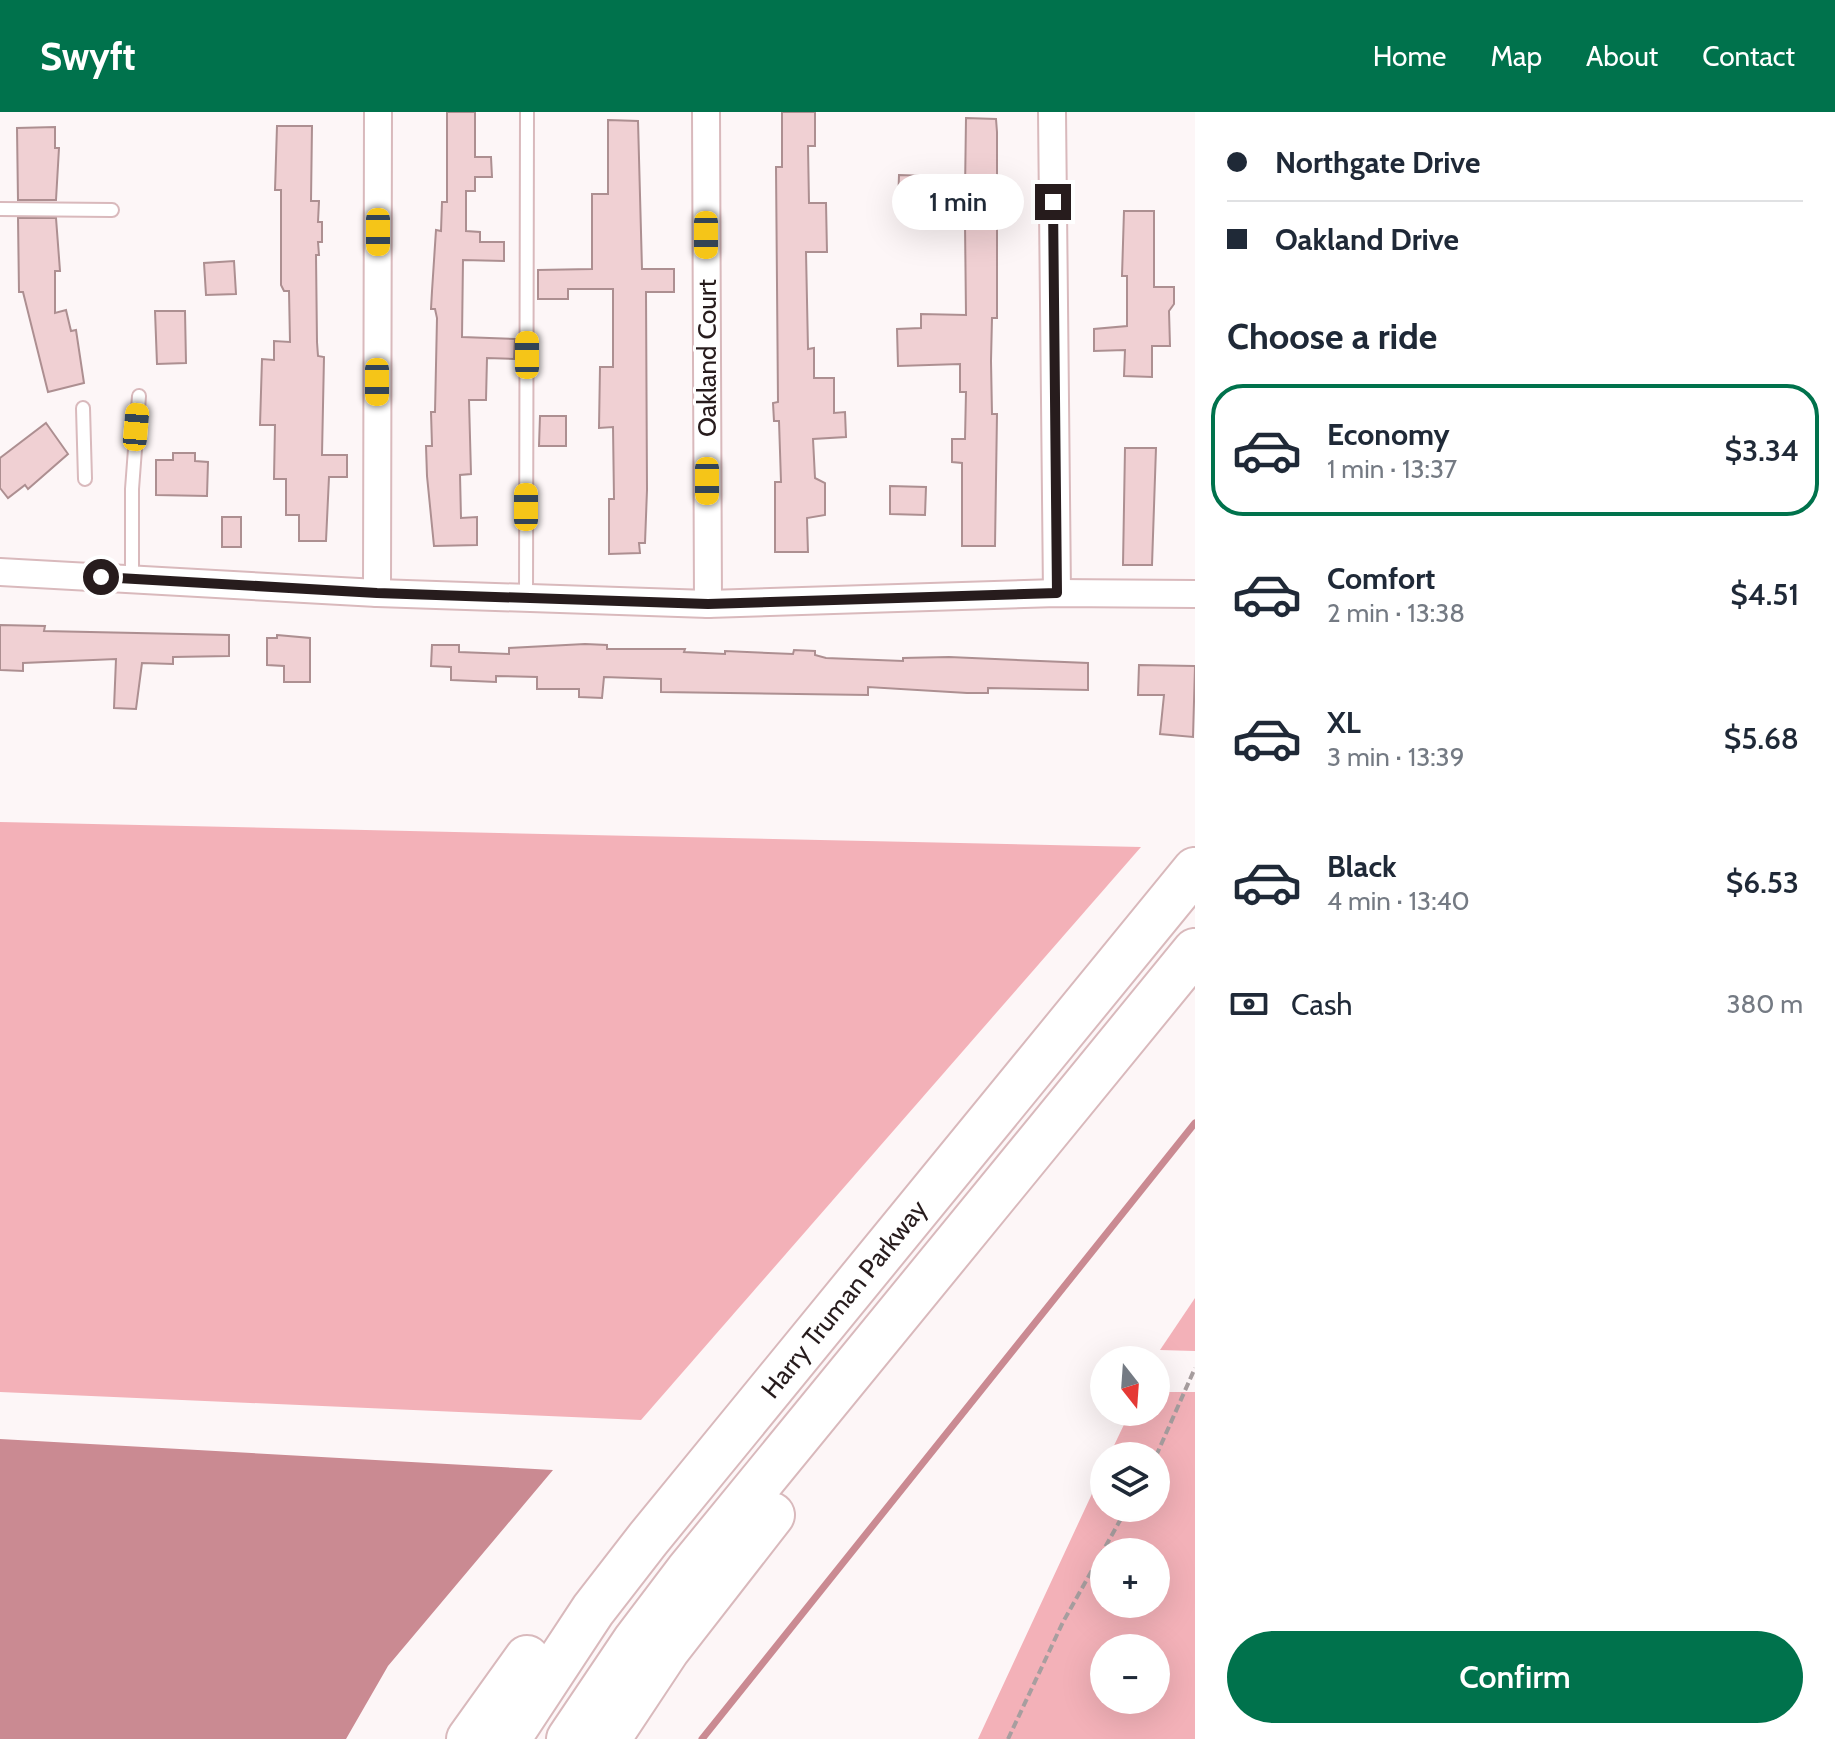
<!DOCTYPE html>
<meta charset="utf-8">
<style>
:root{--surface:#fff;--page:#f2f2f3;--text:#1f2937;--muted:#747a83;--line:#e0e1e3;--accent:#00724c}
body{margin:0;font-family:Cabin,sans-serif;background:var(--page);color:var(--text);height:100vh;display:flex;flex-direction:column;font-size:30px;white-space:nowrap}
*{box-sizing:border-box;margin:0}
p{font-size:26px;color:var(--muted)}
.icon{flex:none;width:44px;height:44px;fill:none;stroke:currentColor;stroke-width:2;stroke-linecap:round;stroke-linejoin:round}
.map{position:relative;flex:1;overflow:hidden}
.side{display:flex;flex-direction:column;background:var(--surface);width:640px}
.side>*{flex:none}
.guide{display:grid;align-content:center;height:176px;padding:0 32px;background:var(--surface)}
.needle{width:52px;rotate:163deg}
.buttons{position:absolute;left:1090px;top:1234px;display:grid;gap:16px}
.buttons a{display:grid;place-items:center;width:80px;height:80px;border-radius:50%;background:var(--surface);box-shadow:0 8px 32px #0002;font-size:40px}
.end{position:absolute;width:36px;height:36px;margin:-18px;border:10px solid #271c1d;background:#fff;box-shadow:0 0 0 4px #fff}
.from{border-radius:50%}
.bubble{position:absolute;height:56px;border-radius:28px;background:var(--surface);box-shadow:0 8px 32px #0002;font-size:26px;font-weight:600;line-height:56px;text-align:center}
.car{position:absolute;width:24px;height:48px;margin:-24px -12px;border-radius:10px;box-shadow:0 0 6px 2px #0007;background:linear-gradient(#f5c518 24%,#345 0 40%,#f5c518 0 76%,#345 0 86%,#f5c518 0)}
.guide b{display:flex;align-items:center;gap:28px;height:76px;font-size:30px}
.guide b+b{border-top:2px solid var(--line)}
.guide i{width:20px;height:20px;background:var(--text)}
ul{padding:0;list-style:none}
li{display:flex;align-items:center;gap:24px;height:132px;margin:0 16px 12px;padding:0 16px;border:4px solid transparent;border-radius:32px}
li div{flex:1}
li b{display:block;font-size:30px}
li em{font-style:normal;font-weight:600}
li.current{border-color:var(--accent)}
li>.icon{width:72px;height:72px;stroke-width:1.5}
h2{padding:0 32px;font-size:36px;line-height:96px}
.pay{display:flex;align-items:center;gap:20px;height:88px;padding:0 32px;font-size:30px}
.pay p{margin-inline-start:auto}
.button{display:flex;gap:16px;margin-top:auto;padding:16px 32px}
.button a{flex:1;height:92px;border-radius:48px;background:var(--accent);color:#fff;font-size:32px;font-weight:600;line-height:92px;text-align:center}
header{display:flex;align-items:center;gap:48px;box-sizing:border-box;height:112px;padding:0 40px;background:var(--accent);color:#fff}
header strong{font-size:38px}
nav{display:flex;gap:44px;margin-inline-start:auto;font-size:28px}
main{display:flex;flex:1;min-height:0}
.map>svg:first-child{display:block}
.green{fill:#f3b1b8;fill-rule:evenodd}
.water{fill:#ca8a92}
.lines{fill:none;stroke-linecap:round;stroke-linejoin:round}
.stream{stroke:#ca8a92;stroke-width:7}
.building{fill:#f0d0d3;stroke:#ad8f91;stroke-width:2}
.service-casing{stroke:#d9b9bc;stroke-width:16}
.minor-casing{stroke:#d9b9bc;stroke-width:30}
.motorway-casing{stroke:#d9b9bc;stroke-width:48}
.path{stroke:#a79e9f;stroke-width:4;stroke-dasharray:8 4;stroke-linecap:butt}
.service{stroke:#fff;stroke-width:12}
.minor{stroke:#fff;stroke-width:26}
.motorway{stroke:#fff;stroke-width:44}
.route{stroke:#271c1d;stroke-width:10}
.labels{text-anchor:middle;dominant-baseline:central;stroke-width:6;stroke-linejoin:round;paint-order:stroke}
.street-label{font-size:26px;fill:#271c1d;stroke:#fff}
</style>
<header>
<strong>Swyft</strong>
<nav><a>Home</a><a>Map</a><a>About</a><a>Contact</a></nav>
</header>
<main>
<div class="map">
<svg width="1195" height="1627" viewBox="0 0 1195 1627">
<rect width="100%" height="100%" fill="#fdf6f7"/>
<g class="green">
<path d="M0,710L1141,735L641,1308L0,1280Z"/>
<path d="M1195,1186V1239L1160,1238Z"/>
<path d="M1156,1280H1195V1627H978L1104,1356V1396H1156V1344H1109L1130,1300H1156ZM1104,1440H1156V1492H1104ZM1104,1536H1156V1588H1104Z"/>
</g>
<path class="water" d="M0,1327L553,1358L388,1554L346,1627H0Z"/>
<g class="lines">
<path class="stream" d="M702,1627L1195,1011"/>
</g>
<g class="building">
<path d="M447,0H475V45H491L492,65H475V79H466V119L480,120V130H504V149L463,148L462,225L515,227L514,247L487,246L486,288H469L471,362L460,363L461,406L477,405V433L434,434L427,364L426,334H432L431,300H435L437,206L435,197H431L432,179L436,118L441,119L442,90H447Z"/>
<path d="M782,0H815V34H808L809,91H826L827,140H806L808,237L814,236V266H834V301L845,300L846,325L813,327L815,366L825,371V403L807,406L808,440H775V370H781L779,309H774L773,291L778,290L776,55H782Z"/>
<path d="M966,6L996,7L997,20V206H992L991,249L992,302H997L995,434H962V351L952,350V327H965L966,280H960V252L898,254L897,217L921,216V202L966,203L965,111H948V79H965Z"/>
<path d="M608,8L638,9L642,157H674V180H646L647,378L645,431H639L640,441L609,442V387H614L613,315L599,316L600,255H613V177H568V187H538V158L592,157V82H608Z"/>
<path d="M277,14H312L311,89H319L318,110H322V130H318L319,143H316L317,230L318,244L324,245L322,343H347V365H329L326,429H299V403H286V367H274L275,313H260L262,247L274,248V229L290,230L289,179H284L281,173V78H275Z"/>
<path d="M55,15V36H59L56,88H18L17,16Z"/>
<path d="M899,63L928,64L927,93H898Z"/>
<path d="M1124,99H1154V175H1174V192L1169,199L1170,234H1152V265L1124,264L1125,238L1094,239V217L1127,214V164H1122Z"/>
<path d="M18,106H56L60,159H55V201L66,198L71,219L76,218L84,271L48,280L23,180H19Z"/>
<path d="M234,149L236,182L206,183L204,151Z"/>
<path d="M155,199H185L186,251L157,252Z"/>
<path d="M540,304H566V334H539Z"/>
<path d="M46,311L68,342L28,377L25,373L8,386L0,376V346Z"/>
<path d="M1125,336H1156L1152,453H1123Z"/>
<path d="M173,341H195V349L208,350L207,384L156,383V348H173Z"/>
<path d="M890,374L926,375L925,403L890,402Z"/>
<rect x="222" y="405" width="19" height="30"/>
<path d="M0,513L45,514L44,519L229,523V544L173,545V552L142,551L136,597L114,596L116,547L23,551V559L0,558Z"/>
<path d="M277,523L310,526V570H284V554L267,553V526H277Z"/>
<path d="M585,532L607,533V537H685L684,540L725,542V539L793,542L794,538L815,539V543L826,546L903,549V546L949,545L1088,551V578L988,576V581H967L868,575V583L661,580V567L604,565L602,586L579,585V577H537V565L496,564V570L451,568V555L431,554L432,533H459V540L509,542V536Z"/>
<path d="M1139,553L1195,554L1193,625L1160,622L1164,583H1138Z"/>
</g>
<g class="lines">
<g class="service-casing">
<g id="service">
<path d="M0,97L112,98"/>
<path d="M83,296L85,367"/>
<path d="M132,467V377L139,284"/>
<path d="M526,486L527,0"/>
</g>
</g>
<g class="minor-casing">
<g id="minor">
<path d="M706,0L708,492"/>
<path d="M1052,0L1057,481"/>
<path d="M0,460L377,481L708,492L1057,481L1195,482"/>
<path d="M377,481L378,0"/>
</g>
</g>
<g class="motorway-casing">
<g id="motorway">
<path d="M469,1627L527,1546"/>
<path d="M508,1627L593,1498L648,1427L1195,758"/>
<path d="M569,1627L635,1529L688,1459L1195,839"/>
<path d="M608,1627L667,1538L772,1403"/>
</g>
</g>
<g class="path">
<path d="M1156,1344L1195,1256"/>
<path d="M1008,1627L1063,1510L1127,1396"/>
</g>
<use href="#service" class="service"/>
<use href="#minor" class="minor"/>
<use href="#motorway" class="motorway"/>
</g>
<g class="lines">
<path class="route" d="M101,465L377,481L708,492L1057,481L1053,90"/>
</g>
<g class="labels">
<g class="street-label">
<text transform="translate(707 246) rotate(-90)">Oakland Court</text>
<text transform="translate(844 1187) rotate(-51)">Harry Truman Parkway</text>
</g>
</g>
</svg>
<div class="buttons">
<a><svg class="needle" viewBox="-14 -14 28 28"><path d="M0-13l5 13h-10z" fill="#e53935"/><path d="M0 13l5-13h-10z" fill="#747a83"/></svg></a>
<a><svg class="icon" aria-label="layers" viewBox="0 0 24 24"><path d="M12 4l9 5-9 5-9-5zM3 14l9 5 9-5"/></svg></a>
<a>+</a>
<a>−</a>
</div>
<i class="end from" style="left:101px;top:465px"></i>
<i class="end" style="left:1053px;top:90px"></i>
<div class="bubble" style="left:892px;top:62px;width:132px">1 min</div>
<i class="car" style="left:378px;top:120px;rotate:180deg"></i>
<i class="car" style="left:706px;top:123px;rotate:180deg"></i>
<i class="car" style="left:527px;top:243px;rotate:0deg"></i>
<i class="car" style="left:377px;top:270px;rotate:180deg"></i>
<i class="car" style="left:136px;top:315px;rotate:5deg"></i>
<i class="car" style="left:707px;top:369px;rotate:180deg"></i>
<i class="car" style="left:526px;top:395px;rotate:0deg"></i>
</div>
<section class="side">
<div class="guide">
<b><i class="from"></i>Northgate Drive</b>
<b><i></i>Oakland Drive</b>
</div>
<h2>Choose a ride</h2>
<ul>
<li class="current"><svg class="icon" aria-label="car" viewBox="0 0 24 24"><path d="M5 17H2v-5l4-1 3-4h7l3 4 3 1v5h-3M9 17h6M6 11h13"/><circle cx="7" cy="17" r="2"/><circle cx="17" cy="17" r="2"/></svg><div><b>Economy</b><p>1 min · 13:37</p></div><em>$3.34</em></li>
<li><svg class="icon" aria-label="car" viewBox="0 0 24 24"><path d="M5 17H2v-5l4-1 3-4h7l3 4 3 1v5h-3M9 17h6M6 11h13"/><circle cx="7" cy="17" r="2"/><circle cx="17" cy="17" r="2"/></svg><div><b>Comfort</b><p>2 min · 13:38</p></div><em>$4.51</em></li>
<li><svg class="icon" aria-label="car" viewBox="0 0 24 24"><path d="M5 17H2v-5l4-1 3-4h7l3 4 3 1v5h-3M9 17h6M6 11h13"/><circle cx="7" cy="17" r="2"/><circle cx="17" cy="17" r="2"/></svg><div><b>XL</b><p>3 min · 13:39</p></div><em>$5.68</em></li>
<li><svg class="icon" aria-label="car" viewBox="0 0 24 24"><path d="M5 17H2v-5l4-1 3-4h7l3 4 3 1v5h-3M9 17h6M6 11h13"/><circle cx="7" cy="17" r="2"/><circle cx="17" cy="17" r="2"/></svg><div><b>Black</b><p>4 min · 13:40</p></div><em>$6.53</em></li>
</ul>
<div class="pay"><svg class="icon" aria-label="cash" viewBox="0 0 24 24"><path d="M3 7h18v10H3z"/><circle cx="12" cy="12" r="2"/></svg>Cash<p>380 m</p></div>
<div class="button"><a>Confirm</a></div>
</section>
</main>
